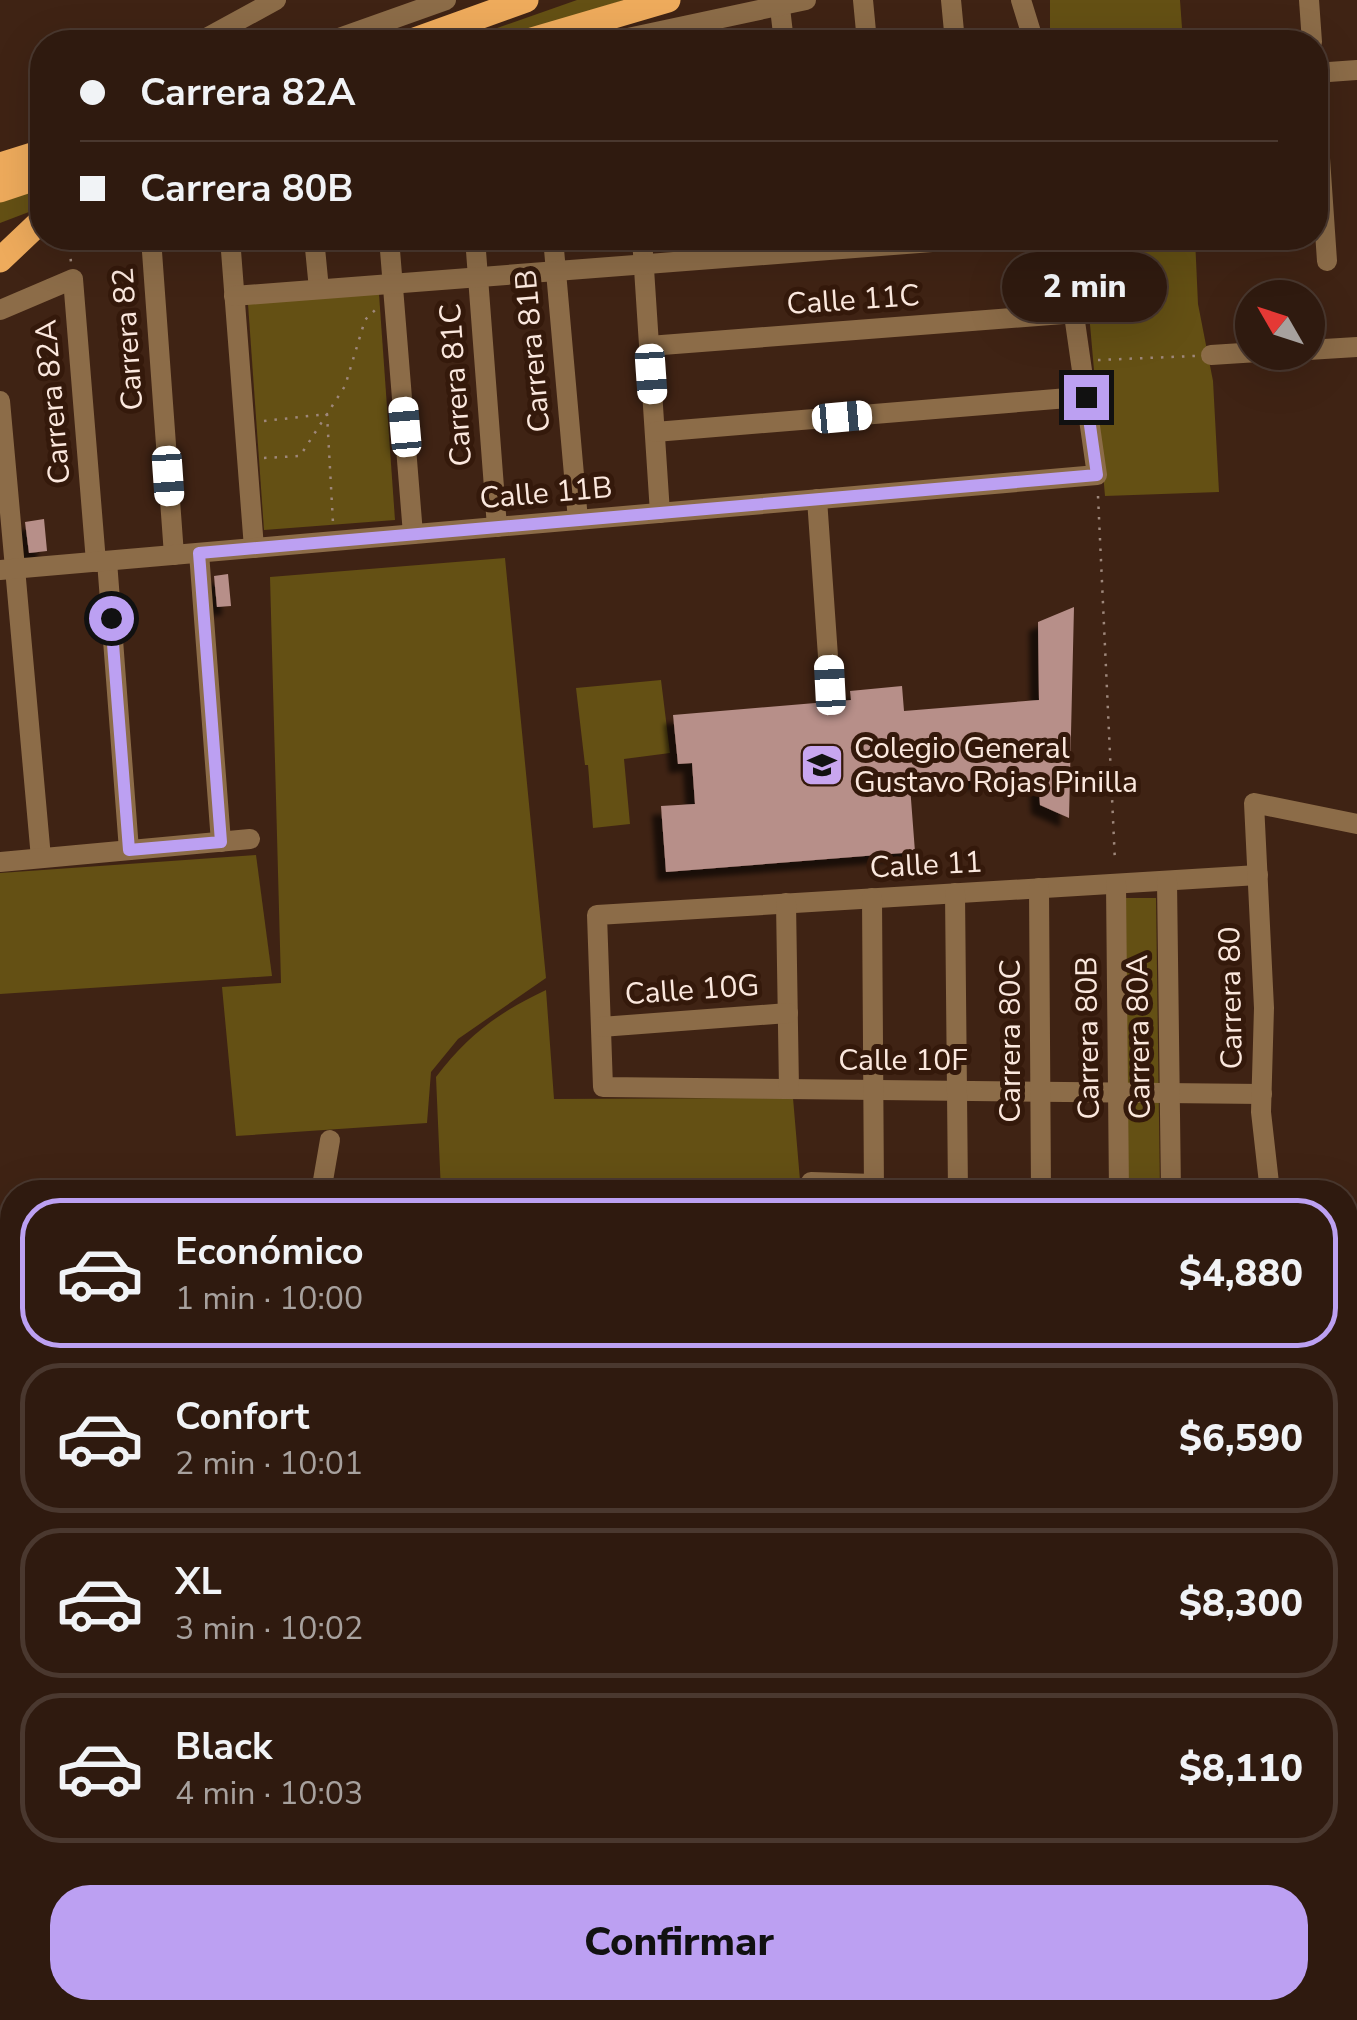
<!DOCTYPE html>
<html lang="es">
<meta charset="utf-8">
<style>
:root{--surface:#2f1a0f;--page:#372318;--text:#f1f3f6;--muted:#a7a19e;--line:#4a382f;--accent:#bca0f2}
body{margin:0;font-family:"Nunito Sans",sans-serif;background:var(--page);color:var(--text);height:100vh;display:flex;flex-direction:column;font-size:38px;white-space:nowrap}
*{box-sizing:border-box;margin:0}
p{font-size:32px;color:var(--muted)}
.icon{flex:none;width:55px;height:55px;fill:none;stroke:currentColor;stroke-width:2;stroke-linecap:round;stroke-linejoin:round}
.map{position:relative;flex:1;overflow:hidden}
.details{position:absolute;left:0px;top:1180px;width:1358px;height:840px;display:flex;flex-direction:column;background:var(--surface);border-radius:40px 40px 0 0;box-shadow:0 10px 40px #0002,0 0 0 2px var(--line)}
.details>*{flex:none}
.banner{position:absolute;left:30px;top:30px;width:1298px;height:220px;border-radius:40px;box-shadow:0 10px 40px #0002,0 0 0 2px var(--line);display:grid;align-content:center;height:220px;padding:0 50px;background:var(--surface)}
.needle{width:65px;rotate:309deg}
.tools{position:absolute;left:1235px;top:280px;display:grid;gap:20px}
.tools a{display:grid;place-items:center;width:90px;height:90px;border-radius:50%;background:var(--surface);box-shadow:0 10px 40px #0002,0 0 0 2px var(--line);font-size:50px}
.end{position:absolute;width:45px;height:45px;margin:-22px;border:12px solid #bca0f2;background:#111;box-shadow:0 0 0 5px #111}
.from{border-radius:50%}
.bubble{position:absolute;height:70px;border-radius:35px;background:var(--surface);box-shadow:0 10px 40px #0002,0 0 0 2px var(--line);font-size:32px;font-weight:800;line-height:70px;text-align:center}
.car{position:absolute;width:30px;height:60px;margin:-30px -15px;border-radius:12px;box-shadow:0 0 8px 2px #0007;background:linear-gradient(#fff 24%,#345 0 40%,#fff 0 76%,#345 0 86%,#fff 0)}
.banner b{display:flex;align-items:center;gap:35px;height:95px;font-size:38px}
.banner b+b{border-top:2px solid var(--line)}
.banner i{width:25px;height:25px;background:var(--text)}
ul{padding:18px 0 0;list-style:none}
li{display:flex;align-items:center;gap:30px;height:150px;margin:0 20px 15px;padding:0 30px;border:5px solid var(--line);border-radius:40px}
li div{flex:1}
li b{display:block;font-size:38px}
li em{font-style:normal;font-weight:800}
li.selected{border-color:var(--accent)}
li>.icon{width:90px;height:90px;stroke-width:1.5}
.primary-button{display:flex;gap:20px;margin-top:auto;padding:20px 50px}
.primary-button a{flex:1;height:115px;border-radius:40px;background:var(--accent);color:#111;font-size:40px;font-weight:800;line-height:115px;text-align:center}
.map>svg:first-child{display:block}
.green{fill:#645014}
.water{fill:#340010}
.lines{fill:none;stroke-linecap:round;stroke-linejoin:round}
.stream{stroke:#340010;stroke-width:5}
.building{fill:#b78f89;filter:url(#shadow)}
.path{stroke:#9e877b;stroke-width:2.5;stroke-dasharray:2.5 8;stroke-linecap:butt}
.minor{stroke:#8c6c48;stroke-width:20}
.major{stroke:#eeab5c;stroke-width:25}
.route{stroke:#bca0f2;stroke-width:12}
.labels{text-anchor:middle;dominant-baseline:central;stroke-width:10;stroke-linejoin:round;paint-order:stroke}
.street-label{font-size:30px;fill:#fbe8de;stroke:#34190b}
.poi-label{font-size:30px;fill:#fbe8de;stroke:#34190b;text-anchor:start}
</style>
<div class="map">
<svg width="1357" height="2020" viewBox="0 0 1357 2020">
<defs>
<filter id="shadow"><feDropShadow dx="-9" dy="9" stdDeviation="2.5" flood-color="#0009"/></filter>
</defs>
<rect width="100%" height="100%" fill="#3f2314"/>
<g class="green">
<path d="M577,0H624L493,42H457Z"/>
<path d="M1050,0H1180L1183,42H1050Z"/>
<path d="M42,187V207L0,223V202Z"/>
<path d="M1077,238H1195L1198,304L1213,381L1219,492L1105,496L1089,313Z"/>
<path d="M379,294L395,520L264,530L248,304Z"/>
<path d="M505,558L546,978L458,1039L431,1072L427,1123L236,1136L222,987L281,983L270,577Z"/>
<path d="M661,680L670,753L624,759L630,824L593,828L588,765H585L576,688Z"/>
<path d="M256,855L272,976L0,994V873Z"/>
<path d="M1125,898H1156L1160,1192H1128Z"/>
<path d="M546,990L554,1099L793,1098L801,1192H441L436,1077C468,1035 499,1012 546,990Z"/>
<path d="M1345,1283L1357,1286V1698L1345,1648Z"/>
<path d="M12,1876V1965L0,1966V1877Z"/>
<path d="M423,2008H534L535,2020H424Z"/>
</g>
<path class="water" d="M1357,1303V1445L1345,1440V1306Z"/>
<g class="lines">
<path class="stream" d="M1345,1496L1357,1568"/>
</g>
<g class="building">
<path d="M44,519L47,551L29,553L25,522Z"/>
<path d="M228,574L231,606L217,607L214,576Z"/>
<path d="M1074,607L1069,818L1040,805L1038,775L910,786L915,852L666,872L661,806L695,804L692,763L678,764L673,715L851,700L850,691L902,686L904,711L1039,700L1038,622Z"/>
</g>
<g class="lines">
<g class="path">
<path d="M69,238L71,263"/>
<path d="M1098,360L1195,356"/>
<path d="M264,421L327,414L333,523"/>
<path d="M264,458L300,456L345,386L365,320L375,310"/>
<path d="M1098,496L1115,862"/>
<path d="M441,2008V2020"/>
</g>
<g class="minor">
<path d="M863,0L867,42"/>
<path d="M951,0L955,42"/>
<path d="M1021,0L1034,42"/>
<path d="M1309,0L1312,42"/>
<path d="M780,8L784,42"/>
<path d="M628,38L806,0"/>
<path d="M199,42L276,0"/>
<path d="M328,42L446,0"/>
<path d="M605,42H607"/>
<path d="M1315,73L1357,70"/>
<path d="M1315,85L1327,261"/>
<path d="M151,238L174,555"/>
<path d="M230,238L254,548"/>
<path d="M314,238L319,289"/>
<path d="M389,238L413,534"/>
<path d="M475,238L497,527"/>
<path d="M553,238L578,520"/>
<path d="M642,238L660,513"/>
<path d="M234,296L984,238"/>
<path d="M0,310L73,279L96,562"/>
<path d="M649,346L1063,314"/>
<path d="M1308,350L1357,347"/>
<path d="M1211,355L1258,352"/>
<path d="M0,401L41,858"/>
<path d="M655,432L1068,398"/>
<path d="M817,499L830,685"/>
<path d="M199,553L221,842"/>
<path d="M107,561L129,850"/>
<path d="M0,570L1097,475L1063,238"/>
<path d="M0,862L250,839"/>
<path d="M1258,875L597,915L603,1087L1262,1094"/>
<path d="M1167,881L1171,1192"/>
<path d="M1116,884L1119,1192"/>
<path d="M1039,888L1041,1192"/>
<path d="M955,893L958,1192"/>
<path d="M872,898L874,1192"/>
<path d="M786,903L789,1089"/>
<path d="M601,1027L788,1013"/>
<path d="M811,1182L874,1184"/>
<path d="M321,1192L330,1140"/>
<path d="M1270,1192L1261,1112L1264,1008L1254,803L1357,824"/>
<path d="M1345,1272L1357,1274"/>
<path d="M0,1576L12,1575"/>
<path d="M0,1602L12,1601"/>
<path d="M0,1646L12,1783"/>
<path d="M1345,1691L1357,1741"/>
<path d="M1345,1869L1357,1868"/>
<path d="M0,1991L12,1990"/>
<path d="M42,2008L43,2020"/>
<path d="M141,2008V2020"/>
<path d="M413,2008L414,2020"/>
<path d="M615,2008L616,2020"/>
<path d="M717,2008L718,2020"/>
<path d="M805,2008L806,2020"/>
<path d="M891,2008L892,2020"/>
<path d="M986,2008V2020"/>
<path d="M1088,2008V2020"/>
</g>
<g class="major">
<path d="M409,42L526,0"/>
<path d="M525,42L668,0"/>
<path d="M0,165L42,152"/>
<path d="M0,190L42,176"/>
<path d="M0,260L40,222"/>
</g>
</g>
<g class="lines">
<path class="route" d="M111,618L129,850L221,842L199,553L1097,475L1086,397"/>
</g>
<defs>
<g id="school-square" transform="scale(2.25)"><rect x="-9" y="-9" width="18" height="18" rx="4" fill="#c8a6ef" stroke="#34190b"/><path d="M0-5L7-2L0 1L-7-2ZM-4 1L0 2.5L4 1V4Q0 6-4 4Z" fill="#111"/></g>
</defs>
<g fill-rule="evenodd">
<use href="#school-square" x="822" y="765"/>
</g>
<g class="labels">
<g class="street-label">
<text transform="translate(853 300) rotate(-4)">Calle 11C</text>
<text transform="translate(128 339) rotate(-94)">Carrera 82</text>
<text transform="translate(533 351) rotate(-95)">Carrera 81B</text>
<text transform="translate(456 385) rotate(-94)">Carrera 81C</text>
<text transform="translate(53 402) rotate(-95)">Carrera 82A</text>
<text transform="translate(546 493) rotate(-5)">Calle 11B</text>
<text transform="translate(926 865) rotate(-3)">Calle 11</text>
<text transform="translate(692 990) rotate(-4)">Calle 10G</text>
<text transform="translate(1231 998) rotate(-91)">Carrera 80</text>
<text transform="translate(1139 1037) rotate(-91)">Carrera 80A</text>
<text transform="translate(1088 1038) rotate(-91)">Carrera 80B</text>
<text transform="translate(1010 1041) rotate(-90)">Carrera 80C</text>
<text x="903" y="1060">Calle 10F</text>
</g>
<g class="poi-label">
<text x="854" y="748">Colegio General<tspan x="854" dy="34">Gustavo Rojas Pinilla</tspan></text>
</g>
</g>
</svg>
<div class="tools">
<a><svg class="needle" viewBox="-14 -14 28 28"><path d="M0-13l5 13h-10z" fill="#e53935"/><path d="M0 13l5-13h-10z" fill="#a7a19e"/></svg></a>
</div>
<i class="end from" style="left:111px;top:618px"></i>
<i class="end" style="left:1086px;top:397px"></i>
<div class="bubble" style="left:1002px;top:252px;width:165px">2 min</div>
<i class="car" style="left:651px;top:374px;rotate:176deg"></i>
<i class="car" style="left:842px;top:417px;rotate:85deg"></i>
<i class="car" style="left:405px;top:427px;rotate:355deg"></i>
<i class="car" style="left:168px;top:476px;rotate:176deg"></i>
<i class="car" style="left:830px;top:685px;rotate:357deg"></i>
<div class="banner">
<b><i class="from"></i>Carrera 82A</b>
<b><i></i>Carrera 80B</b>
</div>
<section class="details">
<ul>
<li class="selected"><svg class="icon" aria-label="car" viewBox="0 0 24 24"><path d="M5 17H2v-5l4-1 3-4h7l3 4 3 1v5h-3M9 17h6M6 11h13"/><circle cx="7" cy="17" r="2"/><circle cx="17" cy="17" r="2"/></svg><div><b>Económico</b><p>1 min · 10:00</p></div><em>$4,880</em></li>
<li><svg class="icon" aria-label="car" viewBox="0 0 24 24"><path d="M5 17H2v-5l4-1 3-4h7l3 4 3 1v5h-3M9 17h6M6 11h13"/><circle cx="7" cy="17" r="2"/><circle cx="17" cy="17" r="2"/></svg><div><b>Confort</b><p>2 min · 10:01</p></div><em>$6,590</em></li>
<li><svg class="icon" aria-label="car" viewBox="0 0 24 24"><path d="M5 17H2v-5l4-1 3-4h7l3 4 3 1v5h-3M9 17h6M6 11h13"/><circle cx="7" cy="17" r="2"/><circle cx="17" cy="17" r="2"/></svg><div><b>XL</b><p>3 min · 10:02</p></div><em>$8,300</em></li>
<li><svg class="icon" aria-label="car" viewBox="0 0 24 24"><path d="M5 17H2v-5l4-1 3-4h7l3 4 3 1v5h-3M9 17h6M6 11h13"/><circle cx="7" cy="17" r="2"/><circle cx="17" cy="17" r="2"/></svg><div><b>Black</b><p>4 min · 10:03</p></div><em>$8,110</em></li>
</ul>
<div class="primary-button"><a>Confirmar</a></div>
</section>
</div>
